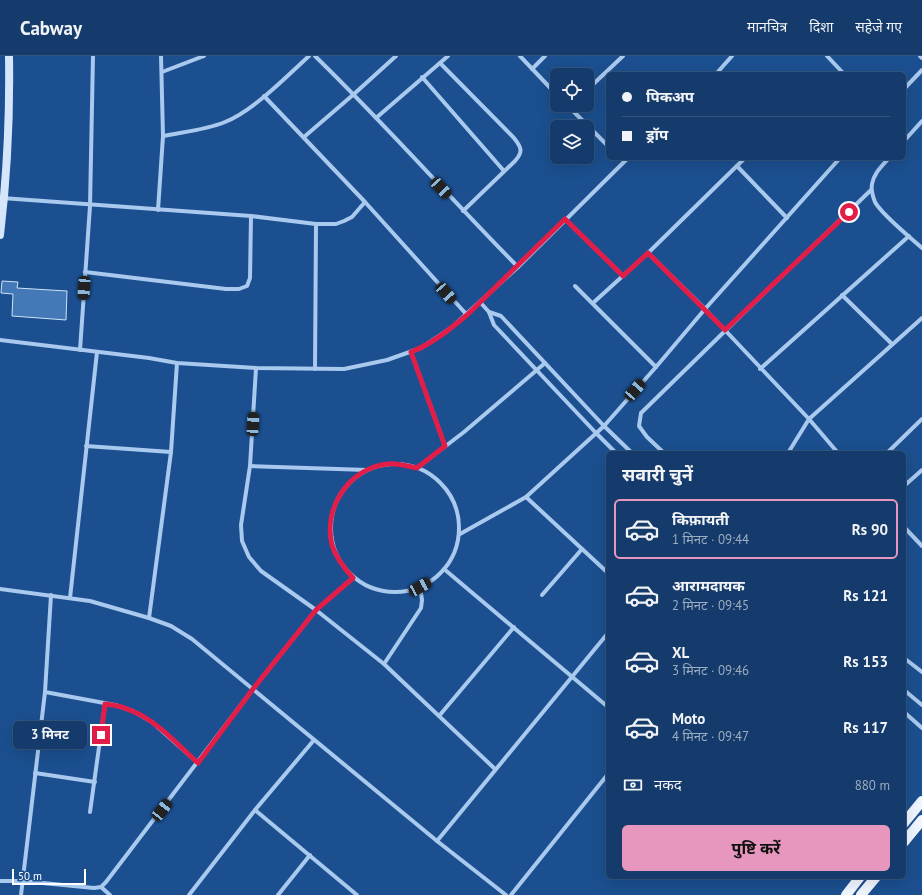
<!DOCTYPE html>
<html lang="hi">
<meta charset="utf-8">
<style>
:root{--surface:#143b6b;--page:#214673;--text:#f1f3f6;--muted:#9dadc1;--line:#33557e;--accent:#e797bd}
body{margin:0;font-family:"PT Sans","Noto Sans Devanagari",sans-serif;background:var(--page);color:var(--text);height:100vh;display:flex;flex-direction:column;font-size:15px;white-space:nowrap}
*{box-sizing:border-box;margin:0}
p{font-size:13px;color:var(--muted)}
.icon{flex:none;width:22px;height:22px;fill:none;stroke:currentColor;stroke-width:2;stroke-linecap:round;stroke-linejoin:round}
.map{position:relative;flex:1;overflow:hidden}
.sheet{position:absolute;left:606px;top:395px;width:300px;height:428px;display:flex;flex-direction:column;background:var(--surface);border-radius:6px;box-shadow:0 4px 16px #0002,0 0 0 1px var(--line)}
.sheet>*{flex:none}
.top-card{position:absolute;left:606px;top:16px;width:300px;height:88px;border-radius:6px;box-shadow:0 4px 16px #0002,0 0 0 1px var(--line);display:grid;align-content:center;height:88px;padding:0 16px;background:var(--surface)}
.tools{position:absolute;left:550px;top:12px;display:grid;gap:8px}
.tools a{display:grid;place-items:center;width:44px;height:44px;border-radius:6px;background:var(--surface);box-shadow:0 4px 16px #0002,0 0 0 1px var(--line);font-size:20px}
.scale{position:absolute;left:12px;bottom:10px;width:74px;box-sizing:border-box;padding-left:4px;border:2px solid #fff;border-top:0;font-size:11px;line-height:14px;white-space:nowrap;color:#fff;-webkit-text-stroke:3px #1b4f8f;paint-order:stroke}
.end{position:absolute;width:18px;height:18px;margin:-9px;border:5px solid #e11d48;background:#fff;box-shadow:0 0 0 2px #fff}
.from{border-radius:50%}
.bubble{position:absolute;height:28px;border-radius:6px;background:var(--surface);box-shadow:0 4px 16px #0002,0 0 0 1px var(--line);font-size:13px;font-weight:700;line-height:28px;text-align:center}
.car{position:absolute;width:12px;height:24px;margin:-12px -6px;border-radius:5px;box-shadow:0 0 3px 1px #0007;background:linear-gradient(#222 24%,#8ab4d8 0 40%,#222 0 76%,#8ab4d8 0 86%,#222 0)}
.top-card b{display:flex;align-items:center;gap:14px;height:38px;font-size:15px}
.top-card b+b{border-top:1px solid var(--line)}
.top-card i{width:10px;height:10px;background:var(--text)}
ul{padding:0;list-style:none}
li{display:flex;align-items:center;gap:12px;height:60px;margin:0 8px 6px;padding:0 8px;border:2px solid transparent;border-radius:6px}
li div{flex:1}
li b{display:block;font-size:15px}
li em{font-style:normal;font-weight:700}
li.selected{border-color:var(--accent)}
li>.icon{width:36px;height:36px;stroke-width:1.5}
h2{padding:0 16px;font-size:18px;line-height:48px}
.pay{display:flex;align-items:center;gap:10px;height:44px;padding:0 16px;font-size:15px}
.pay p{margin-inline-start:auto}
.cta{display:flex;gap:8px;margin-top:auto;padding:8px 16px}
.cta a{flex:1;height:46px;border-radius:6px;background:var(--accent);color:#111;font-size:16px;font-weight:700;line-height:46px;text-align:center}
header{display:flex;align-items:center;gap:24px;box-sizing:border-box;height:56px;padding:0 20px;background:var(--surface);border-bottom:1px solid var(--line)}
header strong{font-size:19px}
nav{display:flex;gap:22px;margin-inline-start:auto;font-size:14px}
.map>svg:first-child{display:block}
.building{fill:#4478b7;stroke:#cfe3fa}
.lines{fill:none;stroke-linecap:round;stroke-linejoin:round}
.street{stroke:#a9c9ee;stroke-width:4}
.secondary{stroke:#d6e6fa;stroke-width:8}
.primary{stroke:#f0f6ff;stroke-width:10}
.route{stroke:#e11d48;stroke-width:5}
</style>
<header>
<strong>Cabway</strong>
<nav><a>मानचित्र</a><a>दिशा</a><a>सहेजे गए</a></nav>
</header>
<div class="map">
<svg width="922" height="839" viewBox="0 0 922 839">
<rect width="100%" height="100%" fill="#1b4f8f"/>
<path class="building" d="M2,225L18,226L17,232L67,235L66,264L12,260L13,238L1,237Z"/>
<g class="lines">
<g class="street">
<path d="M315,0C385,68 449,141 518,211"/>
<path d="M520,0L557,39"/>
<path d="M827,0L844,18"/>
<path d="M920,0L922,2"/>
<path d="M440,7L514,82C522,92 523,96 515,105L463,155"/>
<path d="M532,13L545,0"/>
<path d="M162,16L204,0"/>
<path d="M716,18L732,0"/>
<path d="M422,21L504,115"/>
<path d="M904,33L922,14"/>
<path d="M587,34L623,0"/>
<path d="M264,40L365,146L467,259"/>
<path d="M567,49L608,90"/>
<path d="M376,62L448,0"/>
<path d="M163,80C183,76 206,74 225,66C253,55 286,21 309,0"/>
<path d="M304,81L354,38L396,0"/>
<path d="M904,85L922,65"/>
<path d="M889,102C882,110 874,117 872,128C871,133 873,141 875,146C882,159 910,181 922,192"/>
<path d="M737,110L787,162"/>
<path d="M2,142L251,160L316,168H336L344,165L352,161L365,146"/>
<path d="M158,154L163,80L161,0"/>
<path d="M565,163L623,220"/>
<path d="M648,197L705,253L809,363L838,397"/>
<path d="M85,216L226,233H239L247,230L250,222L251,160"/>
<path d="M575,230L656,311"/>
<path d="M842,239L892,288"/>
<path d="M480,246L489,256L494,269L596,377L616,397"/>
<path d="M593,247L648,197L745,102"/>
<path d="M489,256L501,260L604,370L632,397"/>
<path d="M0,284L149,302L177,307L256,312L344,313L387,304L421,292L451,272L518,211L628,102"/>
<path d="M80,294L90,150L93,0"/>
<path d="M411,296L445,390"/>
<path d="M256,312L250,410L241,469L242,485L249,501L261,515L316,554L384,608L495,713"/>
<path d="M315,313L316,168"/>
<path d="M760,313L909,180"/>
<path d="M86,390L171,396"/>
<path d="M664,397L647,381L639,370L641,357L725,275L871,134"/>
<path d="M788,397L809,363L922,262"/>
<path d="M887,397L922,363"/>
<circle cx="395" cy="472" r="64"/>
<path d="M250,410L367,414"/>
<path d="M417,412L464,376L545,307"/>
<path d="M904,430L922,414"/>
<path d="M526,441L608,517"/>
<path d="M904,471L922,490"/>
<path d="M460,478L526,441L604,370L656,311L705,253L840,102"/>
<path d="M444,513L608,651"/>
<path d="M0,533L90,545L149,562L171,570L192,583L437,785L506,839"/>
<path d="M51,539L45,636L115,649L133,655L152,666L198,707"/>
<path d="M542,539L582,493"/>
<path d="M70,542L97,296"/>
<path d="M149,562L171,396L177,307"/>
<path d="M904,602L922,616"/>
<path d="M384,608L421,552L422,544L420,531"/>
<path d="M904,634L922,649"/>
<path d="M904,656L922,672"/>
<path d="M439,660L514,571"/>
<path d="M35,717L95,726"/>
<path d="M255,754L314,684"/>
<path d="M90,756L105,648"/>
<path d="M437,785L608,577"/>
<path d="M0,825H22L94,832L101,831L106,826L253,633L316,554L353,522"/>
<path d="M101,831L110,839"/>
<path d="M21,839L45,636"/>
<path d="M189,839L255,754L357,839"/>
<path d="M278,839L310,799"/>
<path d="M511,839L608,718"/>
</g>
<path class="secondary" d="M0,179C7,120 10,60 9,0"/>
<g class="primary">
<path d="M904,767L922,745"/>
<path d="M904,786L922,764"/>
<path d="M846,839L860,821"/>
<path d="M861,839L876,821"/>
</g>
</g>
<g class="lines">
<path class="route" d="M101,679L105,648C114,649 124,651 132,655C156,664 179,690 198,707L253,633L316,554L353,522C344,512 336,502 332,489C323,451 349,413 387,408C397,407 407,410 417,412L445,390L411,296C432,288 450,273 467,259L565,163L623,220L648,197L725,274L849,156"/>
</g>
</svg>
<div class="tools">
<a><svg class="icon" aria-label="locate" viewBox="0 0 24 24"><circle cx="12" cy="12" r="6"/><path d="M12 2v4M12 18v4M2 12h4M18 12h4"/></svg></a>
<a><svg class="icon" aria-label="layers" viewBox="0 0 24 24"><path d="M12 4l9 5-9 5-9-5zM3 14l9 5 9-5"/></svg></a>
</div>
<div class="scale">50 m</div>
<i class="end from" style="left:849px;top:156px"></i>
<i class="end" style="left:101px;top:679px"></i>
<div class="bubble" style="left:13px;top:665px;width:74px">3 मिनट</div>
<i class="car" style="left:441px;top:132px;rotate:137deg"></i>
<i class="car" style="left:84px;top:232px;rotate:184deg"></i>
<i class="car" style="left:446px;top:237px;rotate:138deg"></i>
<i class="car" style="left:635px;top:334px;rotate:41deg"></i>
<i class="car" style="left:253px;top:368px;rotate:3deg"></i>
<i class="car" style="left:420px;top:531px;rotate:61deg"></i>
<i class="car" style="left:162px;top:754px;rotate:38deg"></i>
<div class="top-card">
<b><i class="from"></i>पिकअप</b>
<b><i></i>ड्रॉप</b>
</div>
<section class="sheet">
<h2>सवारी चुनें</h2>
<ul>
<li class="selected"><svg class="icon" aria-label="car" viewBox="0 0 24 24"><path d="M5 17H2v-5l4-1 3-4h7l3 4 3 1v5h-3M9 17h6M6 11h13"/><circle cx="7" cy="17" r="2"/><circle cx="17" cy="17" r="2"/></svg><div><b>किफ़ायती</b><p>1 मिनट · 09:44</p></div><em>Rs 90</em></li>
<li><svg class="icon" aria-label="car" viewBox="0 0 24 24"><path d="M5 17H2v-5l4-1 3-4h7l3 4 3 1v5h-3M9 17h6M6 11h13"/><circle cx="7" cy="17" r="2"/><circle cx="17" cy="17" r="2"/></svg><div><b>आरामदायक</b><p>2 मिनट · 09:45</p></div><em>Rs 121</em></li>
<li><svg class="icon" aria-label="car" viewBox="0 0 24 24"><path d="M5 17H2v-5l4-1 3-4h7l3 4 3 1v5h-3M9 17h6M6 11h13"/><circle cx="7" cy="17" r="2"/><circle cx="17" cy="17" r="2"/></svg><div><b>XL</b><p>3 मिनट · 09:46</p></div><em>Rs 153</em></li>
<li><svg class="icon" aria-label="car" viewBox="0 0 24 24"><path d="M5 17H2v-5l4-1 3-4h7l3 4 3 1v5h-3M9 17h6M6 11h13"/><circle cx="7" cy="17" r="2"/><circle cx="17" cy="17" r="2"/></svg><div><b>Moto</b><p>4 मिनट · 09:47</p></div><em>Rs 117</em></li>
</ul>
<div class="pay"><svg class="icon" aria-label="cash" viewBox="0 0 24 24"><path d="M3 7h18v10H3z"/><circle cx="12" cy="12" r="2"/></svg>नकद<p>880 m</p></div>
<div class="cta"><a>पुष्टि करें</a></div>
</section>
</div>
